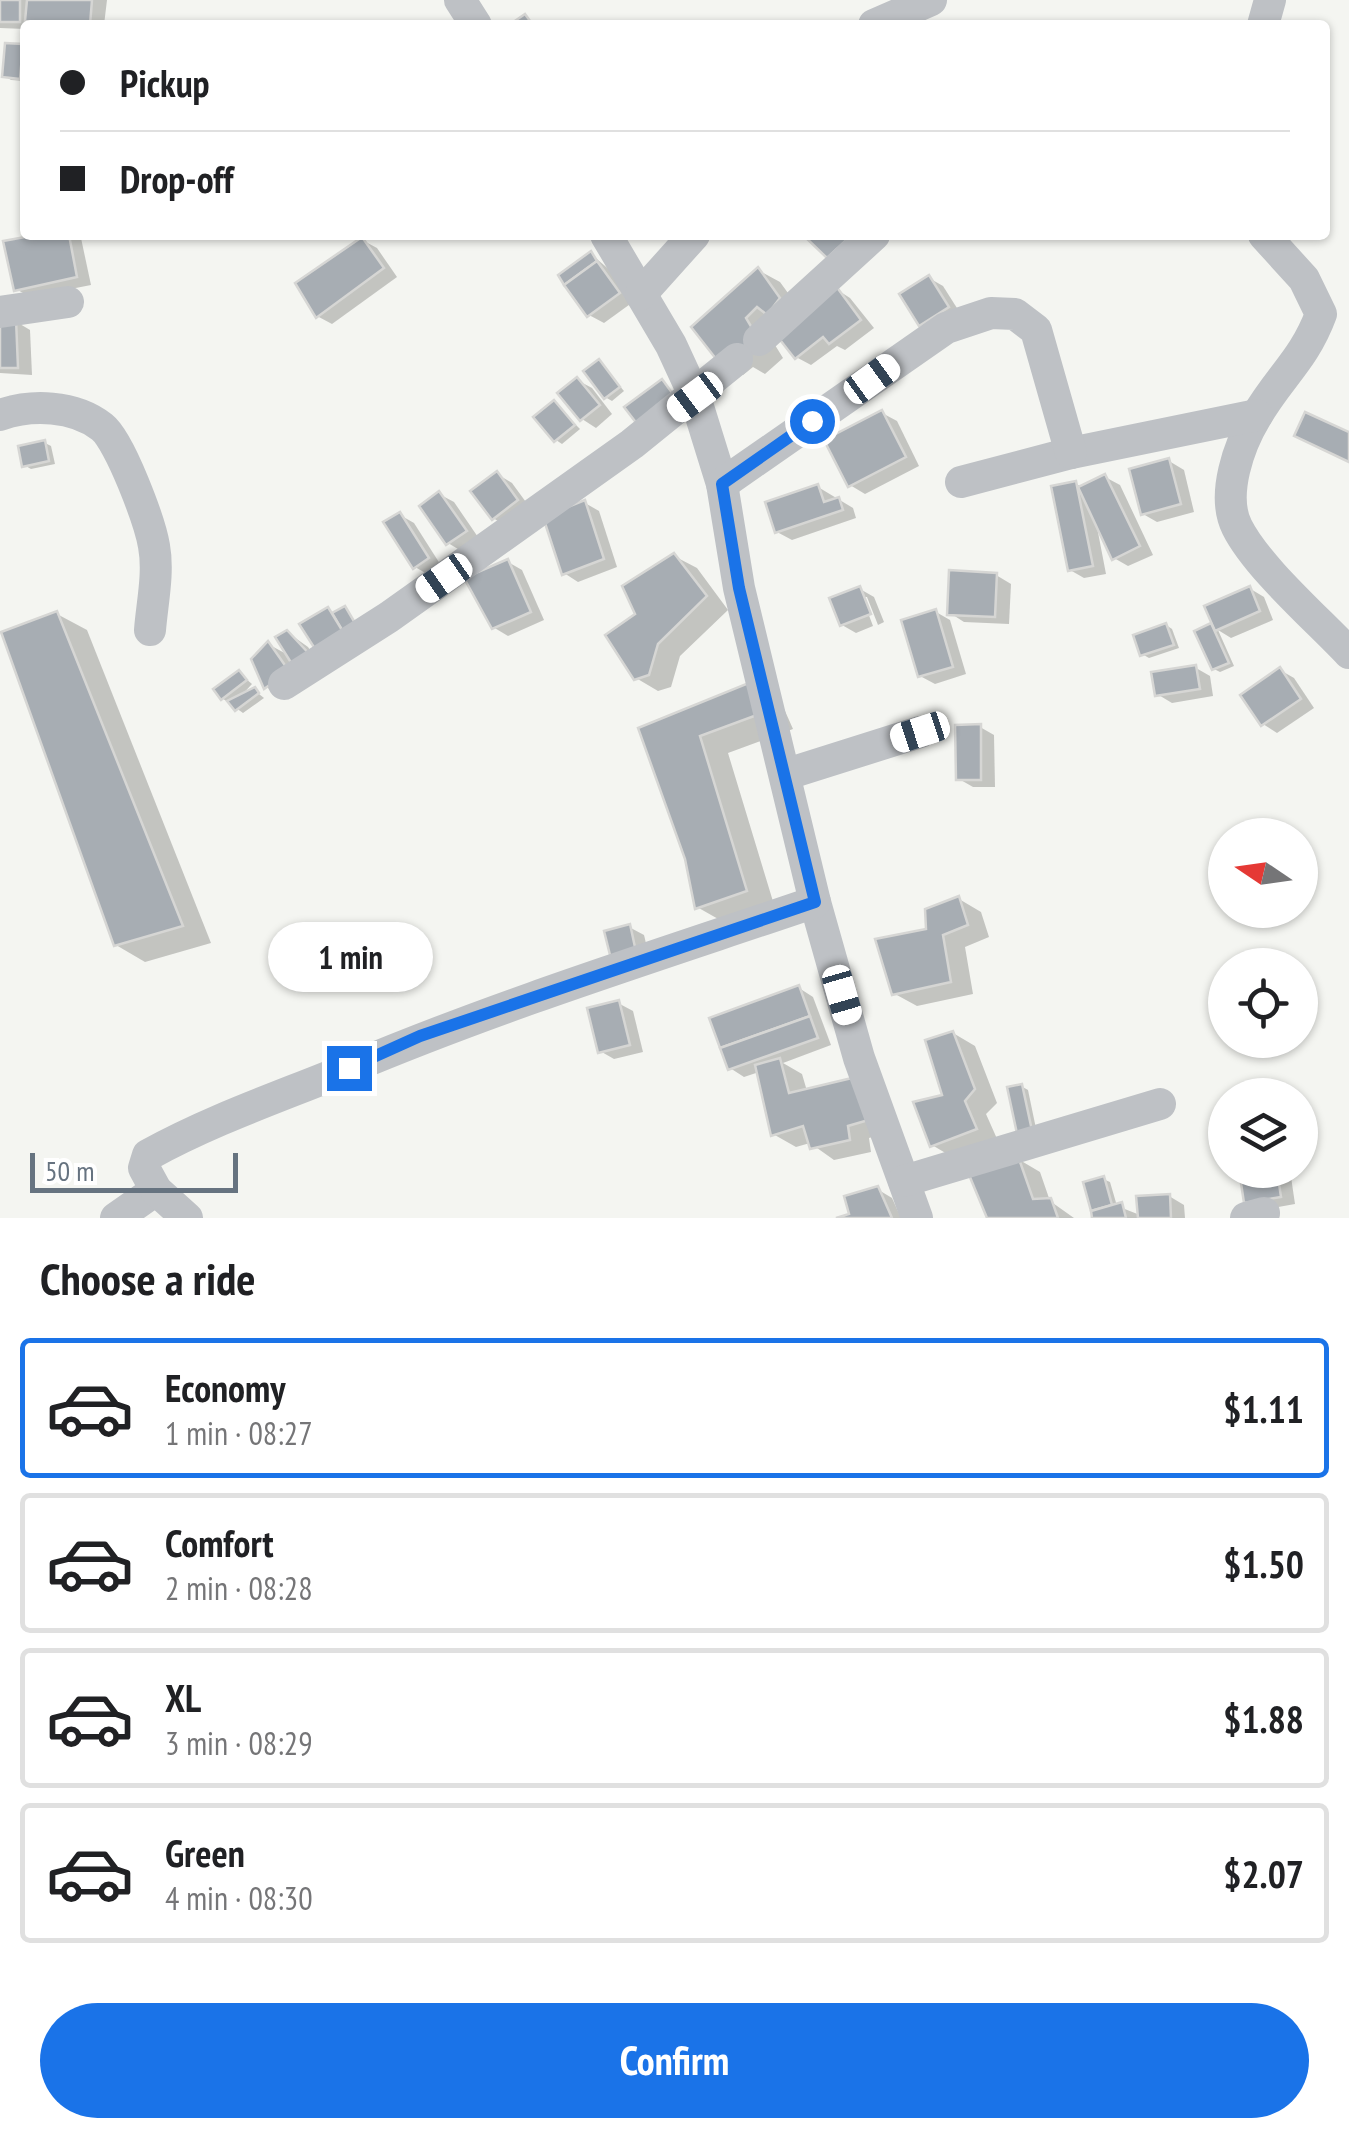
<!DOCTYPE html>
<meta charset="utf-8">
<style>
:root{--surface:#fff;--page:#f2f2f2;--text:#202124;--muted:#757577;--line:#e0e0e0;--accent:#1a73e8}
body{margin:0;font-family:"PT Sans Narrow",sans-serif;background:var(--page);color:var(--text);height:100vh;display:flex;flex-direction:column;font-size:38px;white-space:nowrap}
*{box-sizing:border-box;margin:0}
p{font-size:32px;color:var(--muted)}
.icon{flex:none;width:55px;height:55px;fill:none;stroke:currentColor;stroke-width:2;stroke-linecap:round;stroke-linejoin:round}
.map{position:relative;height:1218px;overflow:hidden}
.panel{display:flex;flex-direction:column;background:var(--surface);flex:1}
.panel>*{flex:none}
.banner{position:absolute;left:20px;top:20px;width:1310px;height:220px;border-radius:10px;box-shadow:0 2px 8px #0004;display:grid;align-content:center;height:220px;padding:0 40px;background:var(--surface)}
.needle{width:65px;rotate:283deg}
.tools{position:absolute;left:1208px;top:818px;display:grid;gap:20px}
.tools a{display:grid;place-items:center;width:110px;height:110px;border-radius:50%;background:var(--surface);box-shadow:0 2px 8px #0004;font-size:50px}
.scale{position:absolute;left:30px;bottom:25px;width:208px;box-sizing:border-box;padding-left:10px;border:5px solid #667380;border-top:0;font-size:28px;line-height:35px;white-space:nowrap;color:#667380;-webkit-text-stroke:8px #fff;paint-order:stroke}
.end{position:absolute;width:45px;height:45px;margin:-22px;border:12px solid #1a73e8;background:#fff;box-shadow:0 0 0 5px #fff}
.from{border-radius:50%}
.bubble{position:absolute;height:70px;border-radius:35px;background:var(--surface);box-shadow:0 2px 8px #0004;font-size:32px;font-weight:700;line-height:70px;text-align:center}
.car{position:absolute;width:30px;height:60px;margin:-30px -15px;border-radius:12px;box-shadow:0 0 8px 2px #0007;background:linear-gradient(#fff 24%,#345 0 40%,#fff 0 76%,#345 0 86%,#fff 0)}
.banner b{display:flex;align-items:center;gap:35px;height:95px;font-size:38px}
.banner b+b{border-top:2px solid var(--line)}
.banner i{width:25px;height:25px;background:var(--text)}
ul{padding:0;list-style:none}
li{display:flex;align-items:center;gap:30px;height:140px;margin:0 20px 15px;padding:0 20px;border:5px solid var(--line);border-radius:10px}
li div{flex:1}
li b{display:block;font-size:38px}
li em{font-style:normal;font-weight:700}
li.active{border-color:var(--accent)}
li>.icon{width:90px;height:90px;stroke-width:1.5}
h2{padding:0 40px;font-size:45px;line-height:120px}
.action{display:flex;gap:20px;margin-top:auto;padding:20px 40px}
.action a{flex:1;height:115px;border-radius:60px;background:var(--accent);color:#fff;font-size:40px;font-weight:700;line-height:115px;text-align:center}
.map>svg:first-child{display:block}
.shadow{fill:#0003}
.building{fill:#a7adb3;stroke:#d6d6d4;stroke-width:2.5}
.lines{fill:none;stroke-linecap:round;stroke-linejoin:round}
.minor{stroke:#bec1c5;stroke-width:32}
.route{stroke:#1a73e8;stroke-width:12}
</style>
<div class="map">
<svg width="1349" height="1218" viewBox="0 0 1349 1218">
<rect width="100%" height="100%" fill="#f4f5f1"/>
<g class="shadow">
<path d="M0,0H107L104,25L34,24L25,29L0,28Z"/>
<path d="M22,47L25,81L11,80L5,76Z"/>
<path d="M42,235L81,238L91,285L30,297L16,289Z"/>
<path d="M362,240L377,248L397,277L332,324L317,316Z"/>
<path d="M591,254L612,272L633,302L604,323L589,315Z"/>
<path d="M758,270L780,282L801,311L836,289L850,298L874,328L845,350L837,346L811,365L796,357L781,337L767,332L783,358L765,374L753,367L743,375L721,362Z"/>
<path d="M929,278L943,286L962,316L935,333L921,324Z"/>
<path d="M15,321L30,330L32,375L0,373V322Z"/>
<path d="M599,362L624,391L612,401L605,397Z"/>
<path d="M577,380L592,388L612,414L596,428L582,419Z"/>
<path d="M554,403L580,429L562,444L556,440Z"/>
<path d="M882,413L897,421L919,466L865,494L850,485Z"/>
<path d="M45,443L51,446L55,464L31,469L24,465Z"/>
<path d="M1169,461L1184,470L1194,512L1157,522L1143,514Z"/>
<path d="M497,474L512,483L531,509L508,527L493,518Z"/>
<path d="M1105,477L1120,485L1153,555L1128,566L1114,558L1097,527L1106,574L1084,578L1070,570L1076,484L1082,487Z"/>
<path d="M818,487L853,508L856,518L792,540L777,532Z"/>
<path d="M439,494L454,502L480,540L463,552L448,543Z"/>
<path d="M585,503L599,511L617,567L578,582L564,573Z"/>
<path d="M400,515L414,523L442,567L429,575L415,567Z"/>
<path d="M674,556L697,568L728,610L680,656L671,687L658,691L636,678L639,614Z"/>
<path d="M508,562L522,570L544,620L508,636L493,627Z"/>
<path d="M996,575L1011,584L1009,624L964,622L950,613Z"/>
<path d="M1249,588L1264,597L1273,620L1231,638L1218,630L1234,666L1220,672L1214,669L1197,632L1214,624Z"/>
<path d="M860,589L874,597L884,622L878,625L867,597H862L873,626L856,633L842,625Z"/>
<path d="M936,612L950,620L966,674L935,684L920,676Z"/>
<path d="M57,614L87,630L211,943L145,962L116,945Z"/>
<path d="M1166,625L1172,629L1179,648L1149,658L1142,654Z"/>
<path d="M287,632L308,647L318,662L280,695L266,687L268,644L290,656Z"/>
<path d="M1196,668L1210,676L1213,696L1172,703L1157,694Z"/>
<path d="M1280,670L1294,678L1314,708L1277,733L1263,724Z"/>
<path d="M239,673L252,684L239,698L254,690L264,698L243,713L222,698Z"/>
<path d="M781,702L793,729L728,753L775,908L727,924L697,907L687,859L641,729Z"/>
<path d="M980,727L994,735L995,787H973L959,779Z"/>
<path d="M959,899L981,912L989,937L965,947L973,994L917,1006L895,994L929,931Z"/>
<path d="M629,927L644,935L652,968L630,973Z"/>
<path d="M799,988L813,997L831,1045L783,1063L802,1074L807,1091L892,1131L869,1138L871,1152L834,1160L810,1143L796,1147L773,1134L759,1072L744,1077L730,1068Z"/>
<path d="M618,1003L633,1011L643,1052L614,1059L600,1051Z"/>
<path d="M953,1033L975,1046L997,1103L986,1114L998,1141L954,1158L932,1145L945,1097Z"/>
<path d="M1021,1086L1028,1090L1039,1143L1028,1145Z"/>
<path d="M1018,1159L1040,1172L1050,1201L1074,1218H989L970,1172Z"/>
<path d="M1242,1170H1290L1295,1204L1261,1210Z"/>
<path d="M1103,1179L1110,1182L1117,1206L1140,1215L1169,1196L1184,1205L1185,1218H1095L1086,1183Z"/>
<path d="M877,1189L892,1198L901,1218H844Z"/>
</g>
<g class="building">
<rect x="0" y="0" width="20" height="22"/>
<path d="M27,0H92L90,25L25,21Z"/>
<path d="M525,14L533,25H509Z"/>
<path d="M5,43L23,44L20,79L2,77Z"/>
<path d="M36,235H69L77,277L14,291L3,241Z"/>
<path d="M803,235H852L827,258Z"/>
<path d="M362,237L384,268L316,318L295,283Z"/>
<path d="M591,251L597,261L564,285L558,275Z"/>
<path d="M597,261L620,293L587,317L564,285Z"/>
<path d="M758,267L780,298L770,311L776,322L757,307L746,318L762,345L720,364L691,327Z"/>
<path d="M929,275L949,307L919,326L899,294Z"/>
<path d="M836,286L861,320L829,344L823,337L795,359L777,336Z"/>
<path d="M0,319H16L18,368H0Z"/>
<path d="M599,359L620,387L604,399L583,371Z"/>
<path d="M577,377L600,405L580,421L557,393Z"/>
<path d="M662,379L678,401L641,429L624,407Z"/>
<path d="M554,400L575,425L554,442L533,417Z"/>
<path d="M882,410L906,457L848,487L824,440Z"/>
<path d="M1305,412L1349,432V462L1294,436Z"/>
<path d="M45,440L49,461L22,467L18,446Z"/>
<path d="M1169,458L1181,504L1141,515L1129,469Z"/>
<path d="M497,471L518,500L492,520L470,491Z"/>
<path d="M1105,474L1140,546L1112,560L1078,487Z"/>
<path d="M1076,481L1093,566L1068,571L1051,486Z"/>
<path d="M818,484L824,502L839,497L843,510L775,533L765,502Z"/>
<path d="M439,491L467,531L446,545L419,506Z"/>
<path d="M585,500L604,559L562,575L543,517Z"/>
<path d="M400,512L429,558L413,569L383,522Z"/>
<path d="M674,553L707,596L658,644L649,675L634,680L605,635L635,614L622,586Z"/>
<path d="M508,559L531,612L492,629L464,578Z"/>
<path d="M949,570L997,573L995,617L947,615Z"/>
<path d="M860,586L871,614L840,626L829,598Z"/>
<path d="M1250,586L1260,611L1215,631L1204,606Z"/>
<path d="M345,606L358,628L345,635L332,613Z"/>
<path d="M328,607L345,635L317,652L299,624Z"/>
<path d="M936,609L953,667L918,677L901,620Z"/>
<path d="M57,611L183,926L114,946L1,632Z"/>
<path d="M1166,623L1174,645L1140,656L1133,635Z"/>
<path d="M1211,623L1229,663L1212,670L1194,631Z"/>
<path d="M287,630L313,658L295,669L275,637Z"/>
<path d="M268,641L289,671L264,689L251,659Z"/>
<path d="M1196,665L1200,689L1155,696L1151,672Z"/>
<path d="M1280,667L1301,699L1261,726L1240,695Z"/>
<path d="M239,670L247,680L221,700L213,689Z"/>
<path d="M751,682L765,712L700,736L747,891L695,909L685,859L638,728Z"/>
<path d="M255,687L259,693L235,711L227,701Z"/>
<path d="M981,724V780H956L955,725Z"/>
<path d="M959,896L968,925L943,935L951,982L892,995L875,939L926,929L925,909Z"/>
<path d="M630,924L638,961L613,967L604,931Z"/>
<path d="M799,985L810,1016L720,1048L709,1018Z"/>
<path d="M619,1000L630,1045L598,1053L587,1008Z"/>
<path d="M810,1016L818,1038L728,1070L720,1048Z"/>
<path d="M953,1031L975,1089L965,1101L977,1129L930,1147L913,1102L942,1095L925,1040Z"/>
<path d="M780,1058L789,1093L852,1078L872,1119L848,1126L850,1140L810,1149L803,1126L771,1136L755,1065Z"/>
<path d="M1022,1084L1034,1140L1019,1143L1007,1087Z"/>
<path d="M1018,1156L1033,1199L1051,1198L1058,1218H987L967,1170Z"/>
<path d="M1239,1170H1277L1281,1197L1244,1203Z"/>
<path d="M1104,1176L1112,1205L1091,1211L1083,1182Z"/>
<path d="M878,1186L892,1218H836L849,1214L844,1196Z"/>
<path d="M1170,1194L1171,1218H1138L1136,1196Z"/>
<path d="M1122,1202L1126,1218H1092L1091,1211Z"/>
</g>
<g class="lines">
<g class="minor">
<path d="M460,0L476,25"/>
<path d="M874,25L931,0"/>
<path d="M1263,25L1270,0"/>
<path d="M606,235L671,345L695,397L722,484L739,588L815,902L859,1058L917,1218"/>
<path d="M1264,235L1304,279L1321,314C1304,360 1279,377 1256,417C1239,445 1221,495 1237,527C1257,567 1317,619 1349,653"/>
<path d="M641,294L694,235"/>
<path d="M0,312L68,302"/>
<path d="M759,340L874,235"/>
<path d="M0,415C31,404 74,405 102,427C120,441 150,522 154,546C159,573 152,604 150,630"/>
<path d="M961,482L1071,453L1257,415"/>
<path d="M722,484L946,328L991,313L1015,314L1036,330L1071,453"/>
<path d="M284,684L389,617L632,444L737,359"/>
<path d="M787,774L920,732"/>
<path d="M904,1181L1160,1104"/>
<path d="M116,1218L156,1190"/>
<path d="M187,1218L156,1190L144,1168L148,1155C213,1119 282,1096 350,1068C502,1004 659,955 815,902"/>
<path d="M1246,1218L1264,1213"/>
</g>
</g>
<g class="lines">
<path class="route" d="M349,1068L420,1036L815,902L739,588L722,484L812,421"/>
</g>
</svg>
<div class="tools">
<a><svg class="needle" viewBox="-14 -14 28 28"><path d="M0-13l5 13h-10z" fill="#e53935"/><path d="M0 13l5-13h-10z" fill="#757577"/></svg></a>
<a><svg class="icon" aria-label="locate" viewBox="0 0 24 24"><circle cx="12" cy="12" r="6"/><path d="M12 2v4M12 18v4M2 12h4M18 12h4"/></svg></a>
<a><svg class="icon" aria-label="layers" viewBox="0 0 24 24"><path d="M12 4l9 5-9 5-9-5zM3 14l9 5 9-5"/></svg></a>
</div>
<div class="scale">50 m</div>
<i class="end from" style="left:812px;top:421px"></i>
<i class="end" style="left:349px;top:1068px"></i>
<div class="bubble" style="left:268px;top:922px;width:165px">1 min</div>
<i class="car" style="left:872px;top:379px;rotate:54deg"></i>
<i class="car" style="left:695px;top:397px;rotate:233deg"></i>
<i class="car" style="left:444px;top:578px;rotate:235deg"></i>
<i class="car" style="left:920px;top:732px;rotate:252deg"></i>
<i class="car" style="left:842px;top:995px;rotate:164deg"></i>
<div class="banner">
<b><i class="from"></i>Pickup</b>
<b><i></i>Drop-off</b>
</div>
</div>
<section class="panel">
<h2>Choose a ride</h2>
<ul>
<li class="active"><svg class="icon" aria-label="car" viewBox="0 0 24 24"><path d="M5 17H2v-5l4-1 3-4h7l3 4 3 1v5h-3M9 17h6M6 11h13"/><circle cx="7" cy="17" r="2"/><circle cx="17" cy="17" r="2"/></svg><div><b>Economy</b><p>1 min · 08:27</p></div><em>$1.11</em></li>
<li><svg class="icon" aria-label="car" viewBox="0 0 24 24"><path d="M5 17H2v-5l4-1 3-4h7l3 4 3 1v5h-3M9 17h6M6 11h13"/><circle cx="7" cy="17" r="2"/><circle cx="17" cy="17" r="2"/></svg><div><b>Comfort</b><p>2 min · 08:28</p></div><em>$1.50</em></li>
<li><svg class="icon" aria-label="car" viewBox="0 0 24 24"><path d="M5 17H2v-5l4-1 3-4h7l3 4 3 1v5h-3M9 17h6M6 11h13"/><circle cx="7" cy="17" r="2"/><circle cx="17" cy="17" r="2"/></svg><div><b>XL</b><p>3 min · 08:29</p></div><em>$1.88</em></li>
<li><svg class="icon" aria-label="car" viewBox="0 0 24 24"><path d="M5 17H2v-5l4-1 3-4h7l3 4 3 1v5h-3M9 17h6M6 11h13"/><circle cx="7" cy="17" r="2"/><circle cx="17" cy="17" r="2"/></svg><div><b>Green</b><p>4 min · 08:30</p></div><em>$2.07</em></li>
</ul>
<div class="action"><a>Confirm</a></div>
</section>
